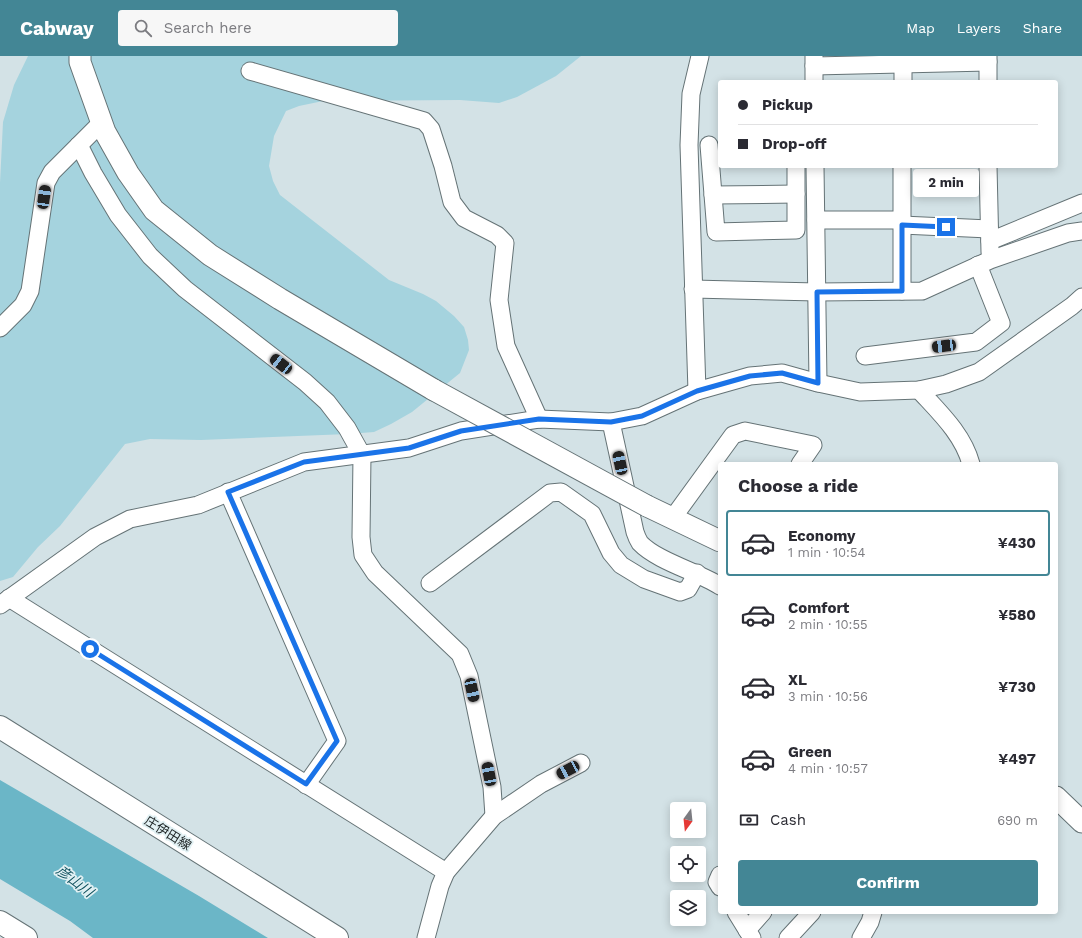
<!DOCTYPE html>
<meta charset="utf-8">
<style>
:root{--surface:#fff;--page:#f7f7f7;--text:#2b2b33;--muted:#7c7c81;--line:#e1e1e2;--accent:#438695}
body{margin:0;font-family:"Work Sans","Noto Sans JP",sans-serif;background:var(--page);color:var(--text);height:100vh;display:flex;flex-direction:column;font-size:15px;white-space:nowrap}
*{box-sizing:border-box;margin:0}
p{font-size:13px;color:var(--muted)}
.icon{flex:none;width:22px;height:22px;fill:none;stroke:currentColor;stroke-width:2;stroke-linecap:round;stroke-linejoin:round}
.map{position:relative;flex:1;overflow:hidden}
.details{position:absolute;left:718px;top:406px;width:340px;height:452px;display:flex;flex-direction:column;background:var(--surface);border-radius:4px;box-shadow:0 2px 10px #0003}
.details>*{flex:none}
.hud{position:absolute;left:718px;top:24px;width:340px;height:88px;border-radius:4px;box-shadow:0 2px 10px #0003;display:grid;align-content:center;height:88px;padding:0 20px;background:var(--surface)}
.needle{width:26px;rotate:195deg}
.controls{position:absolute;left:670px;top:746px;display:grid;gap:8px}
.controls a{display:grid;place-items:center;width:36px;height:36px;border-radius:4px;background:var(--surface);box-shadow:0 2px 10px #0003;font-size:20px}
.end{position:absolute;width:18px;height:18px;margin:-9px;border:5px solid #1a73e8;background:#fff;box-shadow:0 0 0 2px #fff}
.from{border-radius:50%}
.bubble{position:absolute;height:28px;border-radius:4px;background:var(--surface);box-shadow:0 2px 10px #0003;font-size:13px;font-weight:700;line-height:28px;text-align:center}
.car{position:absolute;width:12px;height:24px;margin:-12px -6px;border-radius:5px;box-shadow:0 0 3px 1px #0007;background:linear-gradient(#222 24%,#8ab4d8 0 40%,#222 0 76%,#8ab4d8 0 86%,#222 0)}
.hud b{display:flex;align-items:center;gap:14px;height:38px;font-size:15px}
.hud b+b{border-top:1px solid var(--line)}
.hud i{width:10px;height:10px;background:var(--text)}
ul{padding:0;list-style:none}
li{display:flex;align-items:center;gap:12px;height:66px;margin:0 8px 6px;padding:0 12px;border:2px solid transparent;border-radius:4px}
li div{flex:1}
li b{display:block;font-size:15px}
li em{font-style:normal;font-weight:700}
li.selected{border-color:var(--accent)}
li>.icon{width:36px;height:36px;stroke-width:1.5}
h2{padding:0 20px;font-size:18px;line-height:48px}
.pay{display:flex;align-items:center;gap:10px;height:44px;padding:0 20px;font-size:15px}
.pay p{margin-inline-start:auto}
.primary-button{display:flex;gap:8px;margin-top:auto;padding:8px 20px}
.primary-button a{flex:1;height:46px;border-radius:4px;background:var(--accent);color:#fff;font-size:16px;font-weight:700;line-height:46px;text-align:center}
header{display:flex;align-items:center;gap:24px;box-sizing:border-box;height:56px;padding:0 20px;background:var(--accent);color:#fff}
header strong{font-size:19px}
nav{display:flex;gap:22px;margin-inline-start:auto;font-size:14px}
.search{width:280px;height:36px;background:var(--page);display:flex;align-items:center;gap:10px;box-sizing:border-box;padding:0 14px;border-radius:4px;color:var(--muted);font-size:15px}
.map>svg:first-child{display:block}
.green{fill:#a5d3de}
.water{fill:#6bb6c7}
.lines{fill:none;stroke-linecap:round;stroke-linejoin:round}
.minor-casing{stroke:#657376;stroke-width:19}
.tertiary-casing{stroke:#657376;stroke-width:23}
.secondary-casing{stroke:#657376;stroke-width:24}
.minor{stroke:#fff;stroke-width:17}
.tertiary{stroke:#fff;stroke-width:21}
.secondary{stroke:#fff;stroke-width:22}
.tertiary-bridge-casing{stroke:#657376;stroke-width:23;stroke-linecap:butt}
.tertiary-bridge{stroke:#fff;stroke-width:21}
.route{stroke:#1a73e8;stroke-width:5}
.labels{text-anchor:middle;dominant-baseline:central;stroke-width:3.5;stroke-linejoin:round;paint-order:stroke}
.street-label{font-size:13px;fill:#1d2324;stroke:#e0f0f3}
.water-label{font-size:14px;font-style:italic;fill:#0d4f5c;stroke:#e0f0f3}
</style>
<header>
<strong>Cabway</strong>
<div class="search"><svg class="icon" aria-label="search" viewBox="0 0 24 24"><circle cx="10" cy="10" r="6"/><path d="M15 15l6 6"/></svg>Search here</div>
<nav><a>Map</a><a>Layers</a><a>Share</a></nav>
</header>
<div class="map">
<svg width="1082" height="882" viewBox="0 0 1082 882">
<rect width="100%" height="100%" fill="#d3e2e6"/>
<path class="green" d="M28,0H581L556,20L517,41L499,47L460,44L323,45L299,50L286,55L274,80L269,110L273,125L280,139L389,224L423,238L436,245L454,260L464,271L468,284L469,294L460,317L412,356L391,368L374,376L348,378L201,384L150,383L125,388L60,470L38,491L13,521L0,525V127L3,66L14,29Z"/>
<path class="water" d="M0,724L199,840L268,882H93L70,865L0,823Z"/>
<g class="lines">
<g class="minor-casing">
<g id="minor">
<path d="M814,0V26"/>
<path d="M988,0V26"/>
<path d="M814,10L988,6"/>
<path d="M250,15L424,65L431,73L443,110L452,146L464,162L497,179L505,187L499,244L506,290L539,363"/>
<path d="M903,26V0"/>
<path d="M79,89L93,117L118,159L150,200L185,233L305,326L327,346L347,372L362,399L361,481L363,499L375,517L460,598L469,620L492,731L494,760"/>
<path d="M709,89L716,176L796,174V110"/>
<path d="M815,110L818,327"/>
<path d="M988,110L990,196"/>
<path d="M713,139L796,138"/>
<path d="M816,164H902"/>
<path d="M902,169L989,173"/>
<path d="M990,185L1082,147"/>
<path d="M693,233L817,236L922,235L990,204L1068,177L1082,175"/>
<path d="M902,235V110"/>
<path d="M0,272L23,249L30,235L46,127L52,116L102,66"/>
<path d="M865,300L976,286L1001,267L978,209"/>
<path d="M919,334C939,356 963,378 971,408"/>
<path d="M697,335L689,89L691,38L700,0"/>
<path d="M611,366L635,476C636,479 638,484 640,487C657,505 698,516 720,530"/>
<path d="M228,436L337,685L306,729"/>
<path d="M672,463L733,379L745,375L813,389L800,408"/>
<path d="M430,527L550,437L561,436L592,458L611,497L621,509L644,523L680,536L688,533L697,517"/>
<path d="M9,542L446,816"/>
<path d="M0,549L95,481L130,463L198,449L304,406L409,392L461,375L539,363L611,366L642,360L697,335L750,320L782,317L818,327L860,336L919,334L946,328L979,316L1072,250L1082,241"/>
<path d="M720,819L717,826L720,831"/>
<path d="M736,856L752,882"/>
<path d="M747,874L763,856"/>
<path d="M426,882L440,830L446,816L494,760L541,728L581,707"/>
<path d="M788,882L812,856"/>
<path d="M861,882L870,866L873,856"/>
</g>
</g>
<g class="tertiary-casing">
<g id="tertiary">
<path d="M80,0V6L105,76L128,117L154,154L210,199L280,243L434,334"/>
<path d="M647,450L720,485"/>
<path d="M1056,741L1082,766"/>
</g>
</g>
<g class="secondary-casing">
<g id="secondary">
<path d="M0,671L337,882"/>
<path d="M0,866L26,882"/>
</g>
</g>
<use href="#minor" class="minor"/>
<use href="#tertiary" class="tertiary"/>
<use href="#secondary" class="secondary"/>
<g class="tertiary-bridge-casing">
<path id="tertiary-bridge" d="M434,334L647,450"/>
</g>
<use href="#tertiary-bridge" class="tertiary-bridge"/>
</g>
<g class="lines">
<path class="route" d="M90,593L306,728L337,685L228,436L304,406L409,392L461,375L539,363L611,366L642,360L697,335L750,320L782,317L818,327L817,236L902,235V169L946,171"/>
</g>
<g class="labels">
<g class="street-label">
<text transform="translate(168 777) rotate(32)">庄伊田線</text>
</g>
<g class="water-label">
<text transform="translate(75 825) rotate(37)">彦山川</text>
</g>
</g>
</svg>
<div class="controls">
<a><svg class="needle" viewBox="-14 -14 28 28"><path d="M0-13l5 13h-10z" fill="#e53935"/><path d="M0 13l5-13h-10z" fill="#7c7c81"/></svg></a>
<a><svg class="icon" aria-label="locate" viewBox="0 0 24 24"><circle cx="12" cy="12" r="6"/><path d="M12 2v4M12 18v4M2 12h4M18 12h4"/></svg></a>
<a><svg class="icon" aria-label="layers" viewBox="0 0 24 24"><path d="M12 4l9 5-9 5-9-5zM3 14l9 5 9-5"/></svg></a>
</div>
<i class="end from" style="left:90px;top:593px"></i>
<i class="end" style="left:946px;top:171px"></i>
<div class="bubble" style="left:913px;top:113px;width:66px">2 min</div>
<i class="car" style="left:44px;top:141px;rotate:8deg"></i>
<i class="car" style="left:944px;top:290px;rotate:263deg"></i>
<i class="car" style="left:281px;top:308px;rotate:308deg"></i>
<i class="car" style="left:620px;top:407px;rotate:348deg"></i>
<i class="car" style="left:472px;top:634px;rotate:168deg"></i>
<i class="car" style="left:568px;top:714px;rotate:242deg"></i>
<i class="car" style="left:489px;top:718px;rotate:349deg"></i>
<div class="hud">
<b><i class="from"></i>Pickup</b>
<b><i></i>Drop-off</b>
</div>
<section class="details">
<h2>Choose a ride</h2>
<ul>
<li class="selected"><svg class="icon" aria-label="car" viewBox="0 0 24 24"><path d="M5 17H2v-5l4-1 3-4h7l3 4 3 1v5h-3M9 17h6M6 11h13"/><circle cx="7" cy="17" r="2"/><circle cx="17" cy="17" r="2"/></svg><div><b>Economy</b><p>1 min · 10:54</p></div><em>¥430</em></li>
<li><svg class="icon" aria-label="car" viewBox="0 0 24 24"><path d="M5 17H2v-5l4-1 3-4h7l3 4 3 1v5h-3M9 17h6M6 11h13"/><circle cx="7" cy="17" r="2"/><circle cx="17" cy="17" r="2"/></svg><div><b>Comfort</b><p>2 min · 10:55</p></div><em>¥580</em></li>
<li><svg class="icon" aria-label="car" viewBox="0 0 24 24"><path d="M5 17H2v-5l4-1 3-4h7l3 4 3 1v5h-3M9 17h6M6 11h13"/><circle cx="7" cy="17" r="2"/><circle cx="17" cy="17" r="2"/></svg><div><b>XL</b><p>3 min · 10:56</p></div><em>¥730</em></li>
<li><svg class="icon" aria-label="car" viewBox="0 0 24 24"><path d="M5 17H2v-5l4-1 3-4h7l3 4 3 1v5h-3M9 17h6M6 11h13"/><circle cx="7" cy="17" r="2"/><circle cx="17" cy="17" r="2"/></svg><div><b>Green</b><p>4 min · 10:57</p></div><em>¥497</em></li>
</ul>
<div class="pay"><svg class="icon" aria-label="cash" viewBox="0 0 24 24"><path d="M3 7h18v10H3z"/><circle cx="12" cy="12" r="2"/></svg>Cash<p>690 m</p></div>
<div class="primary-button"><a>Confirm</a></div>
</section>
</div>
